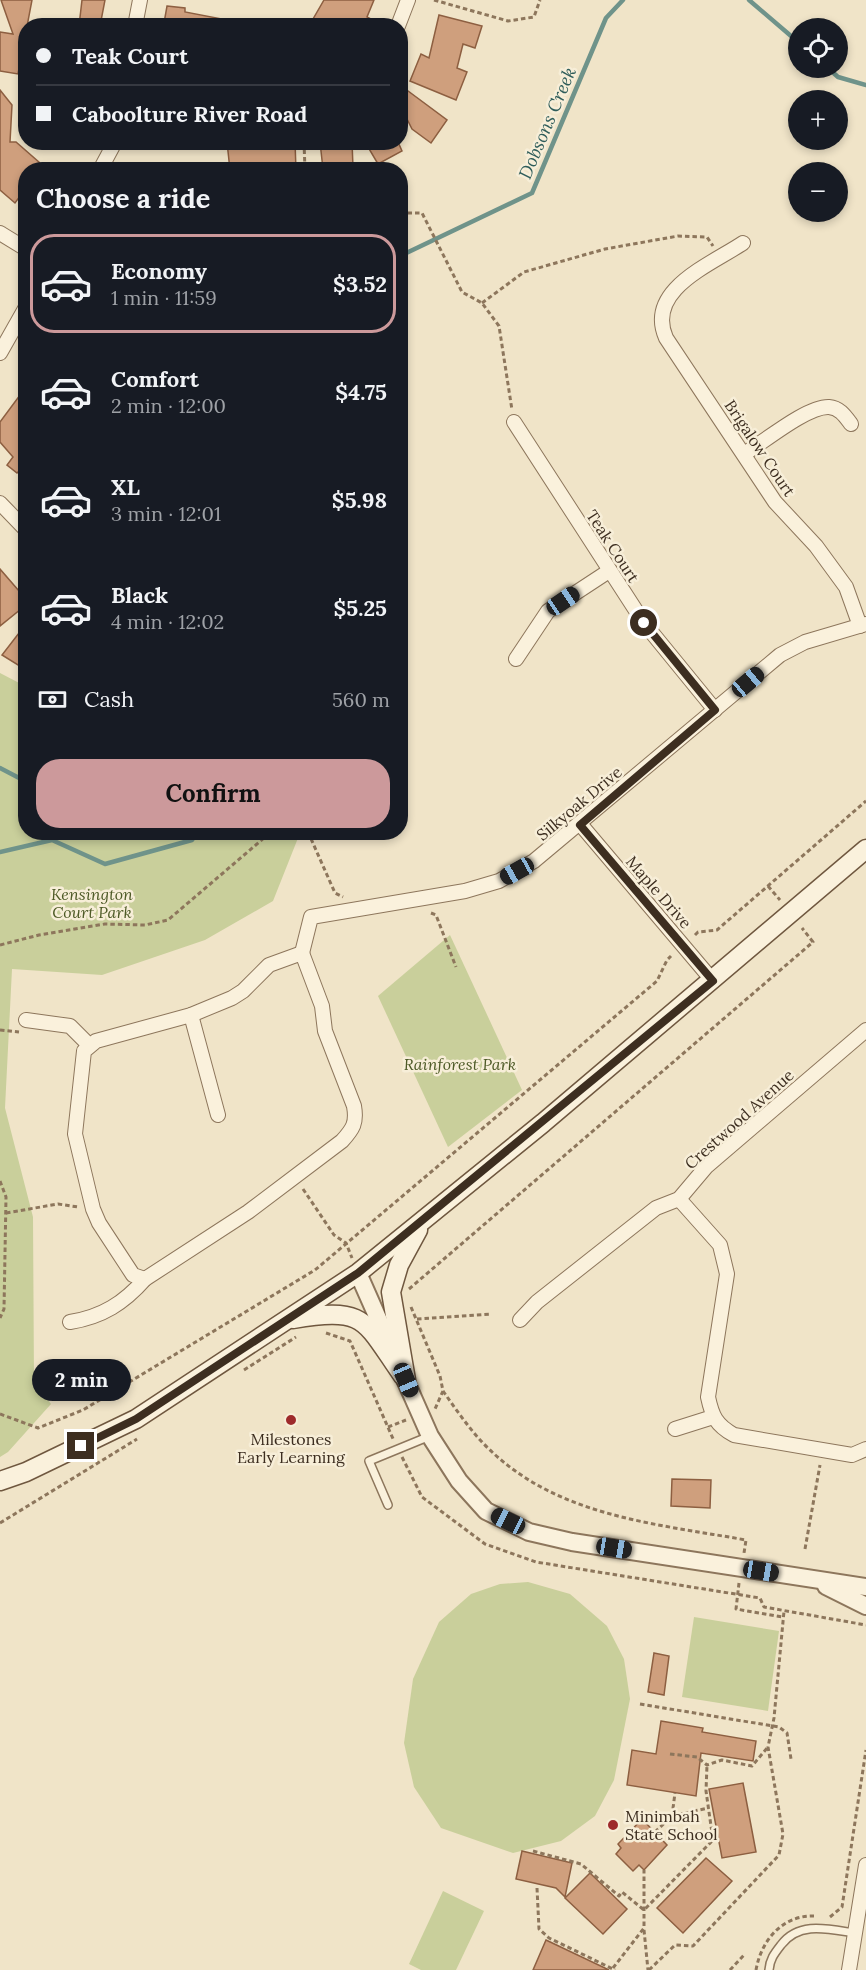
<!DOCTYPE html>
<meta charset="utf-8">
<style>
:root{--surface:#171b24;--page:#20242c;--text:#f1f3f6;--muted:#9ea1a6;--line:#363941;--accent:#cc999b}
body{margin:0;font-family:Lora,serif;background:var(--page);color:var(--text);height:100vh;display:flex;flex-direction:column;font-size:22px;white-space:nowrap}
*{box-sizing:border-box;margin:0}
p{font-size:20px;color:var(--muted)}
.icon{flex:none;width:33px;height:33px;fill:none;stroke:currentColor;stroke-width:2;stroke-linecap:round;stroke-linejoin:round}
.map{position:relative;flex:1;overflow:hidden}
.panel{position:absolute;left:18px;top:162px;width:390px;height:678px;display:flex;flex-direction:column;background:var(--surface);border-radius:24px;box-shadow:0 3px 9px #0003}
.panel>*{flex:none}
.guide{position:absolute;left:18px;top:18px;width:390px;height:132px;border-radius:24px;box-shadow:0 3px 9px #0003;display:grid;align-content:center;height:132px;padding:0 18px;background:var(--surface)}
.controls{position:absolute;left:788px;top:18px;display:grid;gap:12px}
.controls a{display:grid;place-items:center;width:60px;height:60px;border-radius:50%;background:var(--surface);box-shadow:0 3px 9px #0003;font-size:30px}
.end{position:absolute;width:27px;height:27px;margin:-14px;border:8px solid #3d2e20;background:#fff;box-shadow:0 0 0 3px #fff}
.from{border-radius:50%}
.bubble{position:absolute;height:42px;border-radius:21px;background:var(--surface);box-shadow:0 3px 9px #0003;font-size:20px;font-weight:700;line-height:42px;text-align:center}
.car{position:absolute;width:18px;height:36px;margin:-18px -9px;border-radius:8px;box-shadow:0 0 4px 2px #0007;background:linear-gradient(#222 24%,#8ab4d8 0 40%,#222 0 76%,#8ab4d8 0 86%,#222 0)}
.guide b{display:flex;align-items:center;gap:21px;height:57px;font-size:22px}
.guide b+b{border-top:2px solid var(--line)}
.guide i{width:15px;height:15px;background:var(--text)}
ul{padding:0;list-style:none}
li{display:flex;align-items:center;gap:18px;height:99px;margin:0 12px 9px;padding:0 6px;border:3px solid transparent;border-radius:24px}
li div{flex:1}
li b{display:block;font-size:22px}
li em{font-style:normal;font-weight:700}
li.current{border-color:var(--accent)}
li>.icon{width:54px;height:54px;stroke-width:1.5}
h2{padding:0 18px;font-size:27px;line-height:72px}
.pay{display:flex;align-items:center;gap:15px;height:66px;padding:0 18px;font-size:22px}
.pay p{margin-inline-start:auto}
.button{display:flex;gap:12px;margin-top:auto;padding:12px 18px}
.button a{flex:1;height:69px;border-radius:24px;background:var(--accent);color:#111;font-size:24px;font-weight:700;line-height:69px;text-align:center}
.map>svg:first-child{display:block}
.green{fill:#c9cf9b}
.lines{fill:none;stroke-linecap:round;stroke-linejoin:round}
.stream{stroke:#6f938a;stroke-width:4.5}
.building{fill:#cf9f7d;stroke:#8d5f41;stroke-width:1.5}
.service-casing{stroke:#8d765c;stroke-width:10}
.minor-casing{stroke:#8d765c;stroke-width:16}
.tertiary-casing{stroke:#8d765c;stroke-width:20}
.secondary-casing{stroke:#6f573f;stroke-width:21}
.path{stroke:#8d765c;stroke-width:3;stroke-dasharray:4.5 3;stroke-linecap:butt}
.service{stroke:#faf1dc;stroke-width:7}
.minor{stroke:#faf1dc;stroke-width:14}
.tertiary{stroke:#faf1dc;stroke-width:16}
.secondary{stroke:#faf1dc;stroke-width:18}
.route{stroke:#3d2e20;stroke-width:8}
.poi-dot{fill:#9e2a2b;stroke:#f7eed8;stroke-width:2}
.labels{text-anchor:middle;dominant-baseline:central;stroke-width:5;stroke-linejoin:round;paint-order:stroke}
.street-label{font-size:16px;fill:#3d2e20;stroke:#f7eed8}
.park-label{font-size:16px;font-style:italic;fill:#4d5a26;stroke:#f7eed8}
.poi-label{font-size:16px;fill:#3d2e20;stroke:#f7eed8}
.water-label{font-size:18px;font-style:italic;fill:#2f5d5a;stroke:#f7eed8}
</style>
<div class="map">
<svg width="866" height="1970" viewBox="0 0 866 1970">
<rect width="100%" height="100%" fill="#f0e4c8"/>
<g class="green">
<path d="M0,673L25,686L26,832L300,833L273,901L205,940L102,975L12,969L5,1108L33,1217L34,1381L51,1404L8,1452L0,1457Z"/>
<path d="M450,935L522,1090L448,1147L378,996Z"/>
<path d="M528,1582L570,1594L607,1626L624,1659L630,1699L614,1780L595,1816L561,1841L513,1853L441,1828L414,1787L404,1743L413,1679L439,1622L471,1594L500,1584Z"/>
<path d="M694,1617L779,1631L768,1711L682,1697Z"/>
<path d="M443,1891L484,1911L456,1970H421L409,1964Z"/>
</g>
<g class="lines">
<g class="stream">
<path d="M749,0L798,42"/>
<path d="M828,68L838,77L866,85"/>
<path d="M400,256L532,193L606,18L623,0"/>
<path d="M0,768L23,780L26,785"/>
<path d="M0,852L52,840L105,864L192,840L197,832"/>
</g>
</g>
<g class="building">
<path d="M1,0H32L18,74L0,71V32L13,34Z"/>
<path d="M82,0H105L100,26H79Z"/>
<path d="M324,0H374L367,17L384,26H309Z"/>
<path d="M167,6L185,8V12L222,19L221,26H167L164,23Z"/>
<path d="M439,15L482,26L475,48L463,44L457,68L467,72L456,100L410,81L421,54L429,58Z"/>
<path d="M400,85L447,120L431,143L412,129L400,105Z"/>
<path d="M0,90L12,105L10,142H16L48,170H26V188L15,203L0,190Z"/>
<path d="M227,142H295L296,170H230Z"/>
<path d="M320,142H352L353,167L323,169Z"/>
<path d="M365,142H398L402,151L378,164Z"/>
<path d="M26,387V470L23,467L17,473L7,465L13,457L0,442V422Z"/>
<path d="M0,569L26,599V605L0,626Z"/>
<path d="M26,624V670L2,655Z"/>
<path d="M672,1479L711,1480L710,1508L671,1506Z"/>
<path d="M654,1653L669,1656L664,1695L648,1692Z"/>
<path d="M661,1721L703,1728L702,1732L756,1741L753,1761L701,1753L696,1796L627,1785L632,1750L656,1754Z"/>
<path d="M743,1783L756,1852L722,1858L709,1789Z"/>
<path d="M642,1819L667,1845L644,1870L639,1865L633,1871L616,1854L621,1848L618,1844Z"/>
<path d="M522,1851L572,1863L565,1897L556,1888L516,1879Z"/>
<path d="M706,1858L732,1881L683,1933L657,1908Z"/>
<path d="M590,1873L627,1909L603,1934L565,1898Z"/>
<path d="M546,1940L609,1970H533Z"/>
</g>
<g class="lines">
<g class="service-casing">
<g id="service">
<path d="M388,1505L369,1461L430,1436"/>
<path d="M769,1970C770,1959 774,1954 781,1945C799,1921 828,1929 854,1933"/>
</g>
</g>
<g class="minor-casing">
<g id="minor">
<path d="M135,26L140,0"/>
<path d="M398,26L408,0"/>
<path d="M100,170L115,142"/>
<path d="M0,233L26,249"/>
<path d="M743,243C710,265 645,290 666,338L775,502L816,546L846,587L860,626"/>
<path d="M0,353L26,307"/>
<path d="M514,422L644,623L715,710"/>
<path d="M744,454C764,442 807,406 829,407C840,408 845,416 851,424"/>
<path d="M0,503L26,530"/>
<path d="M516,659L548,611L609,571"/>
<path d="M581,825L713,981"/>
<path d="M302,953L322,1006L325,1031L354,1106C357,1123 353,1129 342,1141L248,1212L145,1279L133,1275L99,1223L93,1209L75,1134L84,1051L96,1041L191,1015L232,998L243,991L269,965Z"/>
<path d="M302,953L311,917L465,891L499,881L534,861L780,655L805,642L866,624"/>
<path d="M191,1015L218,1115"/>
<path d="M26,1020L70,1026L89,1045"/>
<path d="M679,1199L720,1245L727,1274L708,1397C712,1416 716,1425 734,1435L852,1455L866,1449"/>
<path d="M520,1320L537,1302L656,1208L679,1199L706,1167L866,1030"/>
<path d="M70,1322C102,1317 124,1303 145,1279"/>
<path d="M675,1429L713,1417"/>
<path d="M849,1970L866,1865"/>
</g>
</g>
<g class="tertiary-casing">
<g id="tertiary">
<path d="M358,1273L430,1436L459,1481L486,1511L529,1532L572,1542L866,1587"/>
<path d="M826,1586L866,1606"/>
</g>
</g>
<g class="secondary-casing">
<g id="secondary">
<path d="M293,1319C367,1307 363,1319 403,1376"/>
<path d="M406,1380L391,1292L399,1265L418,1230"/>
<path d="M0,1481L26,1472L136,1419L358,1273L543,1123L866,849"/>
</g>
</g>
<g class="path">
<path d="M434,0L508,21L534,17L540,0"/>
<path d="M304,142L305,170"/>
<path d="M400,213H422L462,292L482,303L499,326L512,410"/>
<path d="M482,303L524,272L605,249L678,236L707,237L713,246"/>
<path d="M308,832L335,893L343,897"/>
<path d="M768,886L780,900"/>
<path d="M431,913L436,915L456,967"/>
<path d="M695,935L698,932L717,930L866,801"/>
<path d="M0,945L39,935L105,924L145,925L168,920L271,832"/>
<path d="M0,1030L19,1032"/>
<path d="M0,1181L6,1197L4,1309L0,1318"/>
<path d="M303,1189L334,1235L346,1243L352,1258"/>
<path d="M6,1213L58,1204L78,1207"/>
<path d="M409,1289L813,942L802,928"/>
<path d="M411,1307L440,1376L443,1391L435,1409"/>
<path d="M417,1319L491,1314"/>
<path d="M326,1333L350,1341L394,1441"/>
<path d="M244,1370L296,1337"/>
<path d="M443,1391C455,1408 468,1427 482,1442C552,1516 651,1523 746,1540L744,1553"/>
<path d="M0,1414L38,1428L83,1410L315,1270L657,981L667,960L671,956"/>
<path d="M388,1427L406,1420"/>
<path d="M402,1457L422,1497L485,1544L536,1562L760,1598L764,1607L866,1625"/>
<path d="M0,1523L137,1439"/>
<path d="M805,1549L820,1465"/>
<path d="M739,1583L736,1609L783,1617"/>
<path d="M640,1704L779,1727L787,1733L791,1759"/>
<path d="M670,1754L697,1757L707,1765L722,1760L752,1766L768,1747"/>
<path d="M672,1816L675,1793"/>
<path d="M655,1832L672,1816L708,1808"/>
<path d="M533,1851L581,1864L619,1896L622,1892L644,1910L713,1840L706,1791L707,1765"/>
<path d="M537,1888L539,1929L549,1938L615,1970"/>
<path d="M830,1917L842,1907L866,1750"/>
<path d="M644,1930L648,1970"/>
<path d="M613,1968L644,1928V1870"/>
<path d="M649,1970L675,1945L693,1946L779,1855L783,1834L768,1747L774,1718L784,1611"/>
<path d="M730,1970L744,1955"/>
<path d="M756,1970C761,1941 782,1915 814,1916"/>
</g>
<use href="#service" class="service"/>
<use href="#minor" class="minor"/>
<use href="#tertiary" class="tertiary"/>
<use href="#secondary" class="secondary"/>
</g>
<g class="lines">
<path class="route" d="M81,1446L136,1419L358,1273L713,981L580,825L715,710L644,623"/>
</g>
<g class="poi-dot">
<circle cx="291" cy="1420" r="6"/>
<circle cx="613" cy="1825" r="6"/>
</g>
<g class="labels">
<g class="street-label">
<text transform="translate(760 448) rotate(56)">Brigalow Court</text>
<text transform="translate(613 546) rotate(57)">Teak Court</text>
<text transform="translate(579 803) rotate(-40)">Silkyoak Drive</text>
<text transform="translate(659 892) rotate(49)">Maple Drive</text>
<text transform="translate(739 1119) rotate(-42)">Crestwood Avenue</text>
</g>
<g class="park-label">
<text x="92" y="894">Kensington<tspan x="92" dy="18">Court Park</tspan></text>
<text x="460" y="1064">Rainforest Park</text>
</g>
<g class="poi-label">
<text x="291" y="1439">Milestones<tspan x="291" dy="18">Early Learning</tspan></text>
<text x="625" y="1816" text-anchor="start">Minimbah<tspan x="625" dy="18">State School</tspan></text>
</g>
<g class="water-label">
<text transform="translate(547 123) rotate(-67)">Dobsons Creek</text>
</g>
</g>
</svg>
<div class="controls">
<a><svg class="icon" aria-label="locate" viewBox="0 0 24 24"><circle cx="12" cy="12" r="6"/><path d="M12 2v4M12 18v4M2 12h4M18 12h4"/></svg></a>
<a>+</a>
<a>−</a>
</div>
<i class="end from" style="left:644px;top:623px"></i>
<i class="end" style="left:81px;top:1446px"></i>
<div class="bubble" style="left:32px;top:1359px;width:99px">2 min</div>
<i class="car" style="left:563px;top:601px;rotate:56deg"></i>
<i class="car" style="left:748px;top:682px;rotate:50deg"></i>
<i class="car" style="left:517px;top:871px;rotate:241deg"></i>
<i class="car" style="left:406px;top:1380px;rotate:157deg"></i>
<i class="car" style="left:508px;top:1521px;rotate:296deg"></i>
<i class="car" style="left:614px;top:1548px;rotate:99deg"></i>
<i class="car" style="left:761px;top:1571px;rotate:99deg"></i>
<div class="guide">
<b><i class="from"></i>Teak Court</b>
<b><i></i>Caboolture River Road</b>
</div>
<section class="panel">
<h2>Choose a ride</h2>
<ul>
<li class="current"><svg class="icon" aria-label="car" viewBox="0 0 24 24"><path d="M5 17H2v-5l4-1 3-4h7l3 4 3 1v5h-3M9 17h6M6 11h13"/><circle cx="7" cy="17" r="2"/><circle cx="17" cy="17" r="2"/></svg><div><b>Economy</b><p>1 min · 11:59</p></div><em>$3.52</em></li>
<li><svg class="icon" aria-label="car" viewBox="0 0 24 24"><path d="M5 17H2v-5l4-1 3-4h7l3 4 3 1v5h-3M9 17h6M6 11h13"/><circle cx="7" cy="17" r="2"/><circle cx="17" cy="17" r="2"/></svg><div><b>Comfort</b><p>2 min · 12:00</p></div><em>$4.75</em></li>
<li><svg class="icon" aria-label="car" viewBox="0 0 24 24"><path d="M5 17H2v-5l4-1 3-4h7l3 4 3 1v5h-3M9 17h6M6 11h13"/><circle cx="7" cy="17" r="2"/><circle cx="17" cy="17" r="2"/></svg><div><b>XL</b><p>3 min · 12:01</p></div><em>$5.98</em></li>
<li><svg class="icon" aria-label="car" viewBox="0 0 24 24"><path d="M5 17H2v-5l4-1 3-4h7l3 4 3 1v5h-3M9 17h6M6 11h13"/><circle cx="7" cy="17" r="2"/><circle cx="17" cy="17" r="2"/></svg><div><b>Black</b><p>4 min · 12:02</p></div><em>$5.25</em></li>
</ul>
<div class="pay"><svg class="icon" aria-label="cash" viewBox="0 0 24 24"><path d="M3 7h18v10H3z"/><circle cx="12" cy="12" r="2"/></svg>Cash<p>560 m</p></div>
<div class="button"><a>Confirm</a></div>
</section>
</div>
